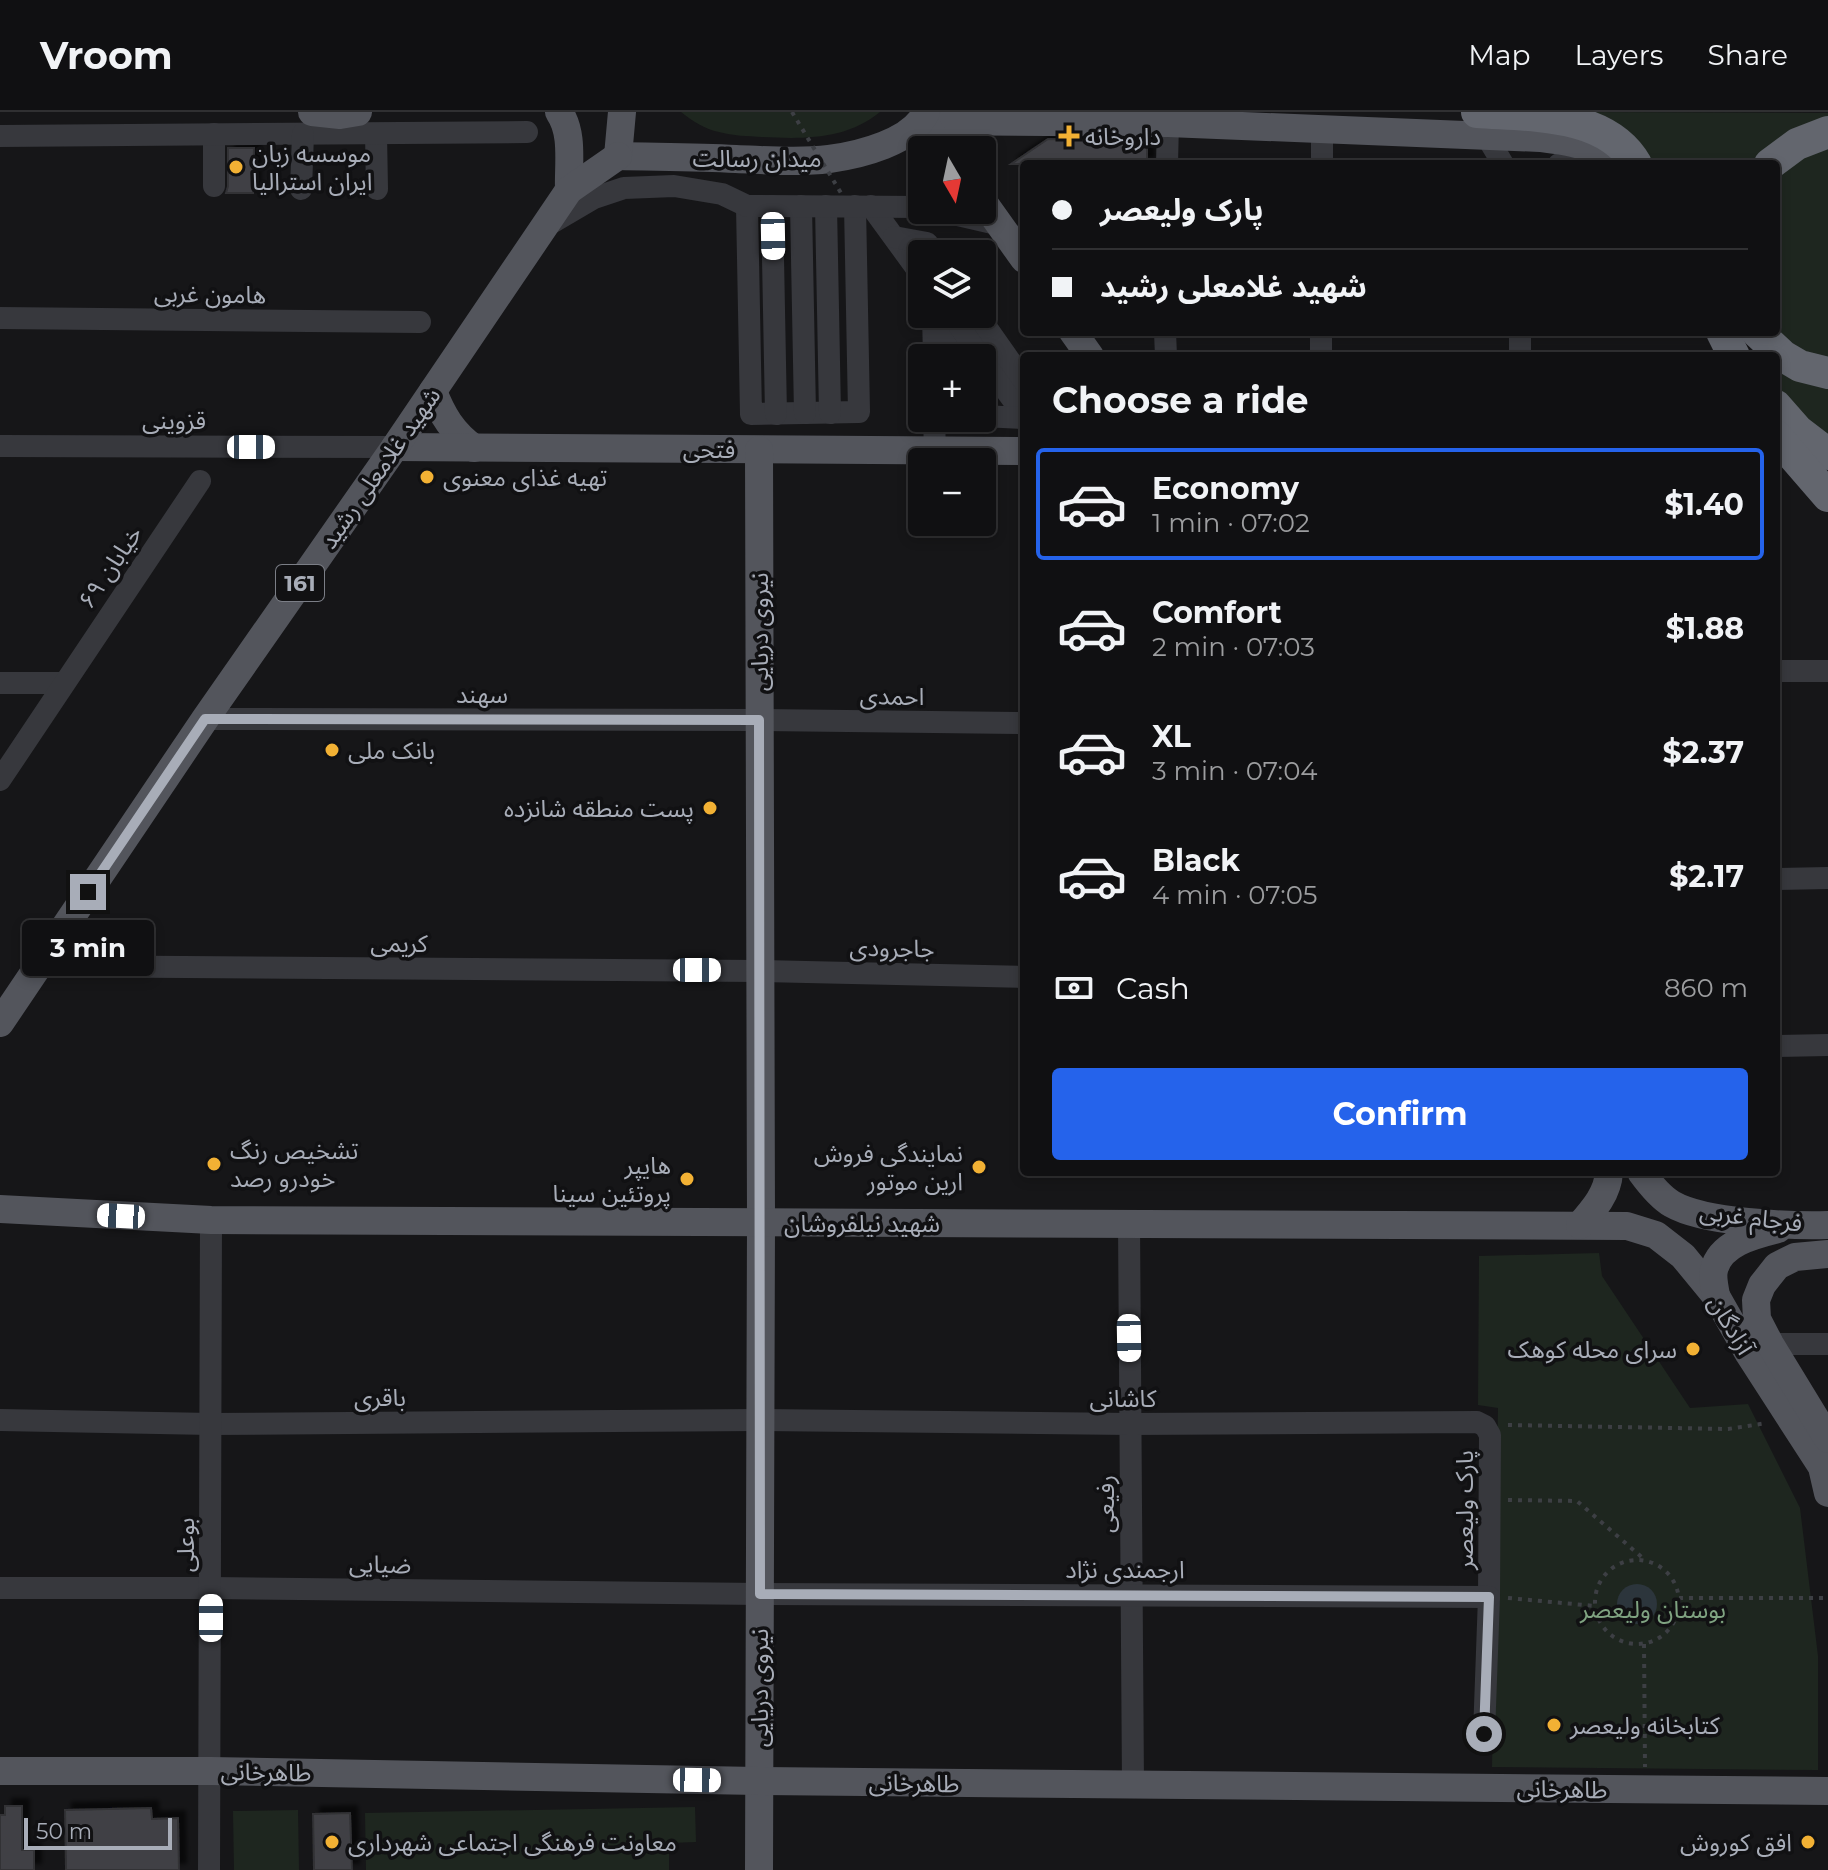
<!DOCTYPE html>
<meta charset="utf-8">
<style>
:root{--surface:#101012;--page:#1e1e20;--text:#f1f3f6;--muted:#9c9d9f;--line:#303032;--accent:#2563eb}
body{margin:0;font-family:Montserrat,"Noto Sans Arabic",sans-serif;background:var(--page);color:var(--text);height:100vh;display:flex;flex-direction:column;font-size:30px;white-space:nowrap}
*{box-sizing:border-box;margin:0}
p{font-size:26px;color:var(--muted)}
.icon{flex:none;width:44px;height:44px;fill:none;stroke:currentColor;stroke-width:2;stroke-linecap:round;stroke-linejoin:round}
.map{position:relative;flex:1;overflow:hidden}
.sheet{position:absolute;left:1020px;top:240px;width:760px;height:824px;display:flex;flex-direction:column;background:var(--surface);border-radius:8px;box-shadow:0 4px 12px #0003,0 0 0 2px var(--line)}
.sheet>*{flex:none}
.guide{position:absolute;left:1020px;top:48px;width:760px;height:176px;border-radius:8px;box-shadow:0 4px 12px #0003,0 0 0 2px var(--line);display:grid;align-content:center;height:176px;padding:0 32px;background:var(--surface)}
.needle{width:52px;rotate:171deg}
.fabs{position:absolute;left:908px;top:24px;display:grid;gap:16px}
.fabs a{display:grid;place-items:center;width:88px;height:88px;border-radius:8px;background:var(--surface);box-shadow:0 4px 12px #0003,0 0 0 2px var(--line);font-size:40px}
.scale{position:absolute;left:24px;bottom:20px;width:148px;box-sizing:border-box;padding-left:8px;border:4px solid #a8adb8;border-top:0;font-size:22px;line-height:28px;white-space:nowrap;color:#a8adb8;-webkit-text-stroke:6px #111113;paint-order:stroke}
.end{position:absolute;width:36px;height:36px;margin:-18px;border:10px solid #a8adb8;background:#111;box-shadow:0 0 0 4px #111}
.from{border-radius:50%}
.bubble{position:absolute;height:56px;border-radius:8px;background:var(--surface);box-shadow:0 4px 12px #0003,0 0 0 2px var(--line);font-size:26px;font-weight:700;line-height:56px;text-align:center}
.car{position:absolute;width:24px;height:48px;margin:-24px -12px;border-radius:10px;box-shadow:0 0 6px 2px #0007;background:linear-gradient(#fff 24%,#345 0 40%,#fff 0 76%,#345 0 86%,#fff 0)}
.guide b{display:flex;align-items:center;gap:28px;height:76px;font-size:30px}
.guide b+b{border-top:2px solid var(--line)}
.guide i{width:20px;height:20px;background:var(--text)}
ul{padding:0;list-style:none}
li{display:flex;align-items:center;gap:24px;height:112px;margin:0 16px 12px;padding:0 16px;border:4px solid transparent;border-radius:8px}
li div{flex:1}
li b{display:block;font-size:30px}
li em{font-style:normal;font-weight:700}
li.on{border-color:var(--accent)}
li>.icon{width:72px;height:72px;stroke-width:1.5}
h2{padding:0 32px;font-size:36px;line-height:96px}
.pay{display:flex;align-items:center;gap:20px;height:88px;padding:0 32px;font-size:30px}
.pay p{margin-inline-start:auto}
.button{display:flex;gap:16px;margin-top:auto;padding:16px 32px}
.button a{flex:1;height:92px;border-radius:8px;background:var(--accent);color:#fff;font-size:32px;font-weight:700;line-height:92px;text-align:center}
header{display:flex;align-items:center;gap:48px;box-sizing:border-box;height:112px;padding:0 40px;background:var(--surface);border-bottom:2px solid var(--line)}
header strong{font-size:38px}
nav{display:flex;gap:44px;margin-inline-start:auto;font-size:28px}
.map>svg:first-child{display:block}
.green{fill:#1e261f}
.water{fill:#2c353c}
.building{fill:#404145;stroke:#303034;stroke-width:2;filter:url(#shadow)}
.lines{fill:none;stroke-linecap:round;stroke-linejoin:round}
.path{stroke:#3d3f44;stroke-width:4;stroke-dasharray:4 6;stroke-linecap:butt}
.minor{stroke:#37383d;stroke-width:22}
.major{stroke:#53555c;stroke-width:28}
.highway{stroke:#63666e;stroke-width:32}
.path-bridge{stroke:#3d3f44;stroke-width:4;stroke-dasharray:4 6;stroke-linecap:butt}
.route{stroke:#a8adb8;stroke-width:10}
.poi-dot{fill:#f2b134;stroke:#111113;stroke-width:3}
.labels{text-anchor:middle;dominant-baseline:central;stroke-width:7;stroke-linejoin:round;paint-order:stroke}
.shield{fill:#111113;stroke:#7b7e86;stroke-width:2}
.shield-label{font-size:22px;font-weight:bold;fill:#a8adb8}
.poi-label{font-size:24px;fill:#a8adb8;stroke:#111113;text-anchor:start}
.street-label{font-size:24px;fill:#a8adb8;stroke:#111113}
.park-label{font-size:24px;fill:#7fa381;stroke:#111113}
</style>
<header>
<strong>Vroom</strong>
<nav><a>Map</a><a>Layers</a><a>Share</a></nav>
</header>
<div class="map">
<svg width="1828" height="1758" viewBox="0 0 1828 1758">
<defs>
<filter id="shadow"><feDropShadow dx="7" dy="-7" stdDeviation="2" flood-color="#0009"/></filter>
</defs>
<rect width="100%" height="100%" fill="#161618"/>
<g class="green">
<path d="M681,0H880C846,28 804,27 762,25C748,24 733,24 719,20C705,17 692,9 681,0Z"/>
<path d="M1580,0L1828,1V14L1759,52H1645Z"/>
<path d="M1828,27V255L1776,220V58Z"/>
<path d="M1776,249L1828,270V330L1776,282Z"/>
<path d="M1599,1141L1602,1164L1690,1296L1748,1292L1800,1396L1818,1544V1658L1492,1655L1498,1296L1478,1293L1479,1144Z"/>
<path d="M695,1695L696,1730L669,1731V1758H366L365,1701Z"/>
<path d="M298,1698L299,1758H234L233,1699Z"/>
</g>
<circle class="water" cx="1637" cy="1492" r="20"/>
<g class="building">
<path d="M1048,27L1147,30V52H1011Z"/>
<path d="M228,36H254L253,81H226L228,74Z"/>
<path d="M5,1694H22V1738H34V1758H0V1703H5Z"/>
<path d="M151,1696L152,1707L178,1706L179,1758H66L65,1698Z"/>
<path d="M350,1701L352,1758H314L313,1702Z"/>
</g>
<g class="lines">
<g class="path">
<path d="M1508,1313L1728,1317L1767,1311"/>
<path d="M1508,1388L1577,1389L1645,1448"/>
<circle cx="1637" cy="1490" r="42"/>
<path d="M1508,1486L1595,1494"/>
<path d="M1679,1486H1828"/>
<path d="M1644,1532L1645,1655"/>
</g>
<g class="minor">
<path d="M214,22V74"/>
<path d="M376,22L377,77"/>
<path d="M0,24L527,20"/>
<path d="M1487,25L1503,52"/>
<path d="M1167,52L1168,11"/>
<path d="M1322,52V18"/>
<path d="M1559,52L1567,48L1596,42"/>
<path d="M301,77L303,22"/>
<path d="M747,94L751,302L859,300L855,94"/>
<path d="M772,94L776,302"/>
<path d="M801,94L805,301"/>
<path d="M826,94L830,301"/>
<path d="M871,94L922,164"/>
<path d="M936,98L1001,113"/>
<path d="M548,113L594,86L624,76L674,74L722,82L747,94L922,95"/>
<path d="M894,125L927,131L935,142"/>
<path d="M933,202L934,246"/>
<path d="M950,202L1024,303"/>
<path d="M977,202L1024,269"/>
<path d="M0,206L420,210"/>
<path d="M933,214L955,246"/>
<path d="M1165,220L1166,244"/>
<path d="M1321,244V220"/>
<path d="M1520,244V220"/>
<path d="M982,304L1024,306"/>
<path d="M934,306L935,339"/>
<path d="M0,334L395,335"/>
<path d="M1776,559H1828"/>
<path d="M0,571H64"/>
<path d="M205,607L759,608L1024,611"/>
<path d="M0,668L200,369"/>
<path d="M1776,767L1828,766"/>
<path d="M38,854L759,859L1024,865"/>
<path d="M1776,934L1828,933"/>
<path d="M1129,1111L1133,1673"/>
<path d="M1770,1232H1828"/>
<path d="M0,1308L211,1312L759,1308L1130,1312L1477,1310L1485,1314L1490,1323L1489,1485L1484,1622"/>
<path d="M0,1476H211L760,1482L1489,1485"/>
<path d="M209,1758L211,1108"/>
</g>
<g class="major">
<path d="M312,0L340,3L358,0"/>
<path d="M559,0C574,21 568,53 569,78"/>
<path d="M922,9L1168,11L1540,26C1569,30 1584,28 1605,52"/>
<path d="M922,9L944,38"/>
<path d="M618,44C657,45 696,45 736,47C766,48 799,51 829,47C859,43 913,30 926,0"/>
<path d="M618,44L622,0"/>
<path d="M982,88L1024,147"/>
<path d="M1073,220L1090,244"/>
<path d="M433,279C442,303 453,321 474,336"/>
<path d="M395,335L1024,339"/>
<path d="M759,338L761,1110L759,1758"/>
<path d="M0,911L205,607L395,335L569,78L618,44"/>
<path d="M1641,1060C1649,1071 1660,1085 1672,1092C1705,1111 1789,1114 1828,1113"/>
<path d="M0,1097L211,1108L1627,1114L1656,1123L1683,1144L1716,1184L1749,1242L1822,1355L1828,1381"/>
<path d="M1580,1113C1594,1097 1608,1081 1609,1060"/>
<path d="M1828,1142L1795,1145L1777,1154L1762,1173L1756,1188L1757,1207L1770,1232L1828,1327"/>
<path d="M1716,1184C1715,1176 1712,1166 1714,1158C1720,1131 1754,1123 1778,1117"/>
<path d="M0,1659H210L758,1669L1828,1679"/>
</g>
<g class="highway">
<path d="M1477,0C1530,4 1606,0 1636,52"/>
<path d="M1770,52L1797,32L1828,20"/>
<path d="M1722,220L1734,244"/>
<path d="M1757,220L1783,244L1800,254L1828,261"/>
<path d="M1776,294L1798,319L1828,342"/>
<path d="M1776,324L1828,384"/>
</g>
<path class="path-bridge" d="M792,0L841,81"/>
</g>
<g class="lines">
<path class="route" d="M88,780L205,607L759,608L760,1482L1489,1485L1484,1622"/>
</g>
<g class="poi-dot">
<path d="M1065 12h8v8h8v8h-8v8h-8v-8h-8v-8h8z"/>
<circle cx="236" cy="55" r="8"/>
<circle cx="427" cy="365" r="8"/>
<circle cx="332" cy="638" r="8"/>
<circle cx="710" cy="696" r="8"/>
<circle cx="214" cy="1052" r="8"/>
<circle cx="979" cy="1055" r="8"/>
<circle cx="687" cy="1067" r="8"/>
<circle cx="1693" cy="1237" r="8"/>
<circle cx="1554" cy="1613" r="8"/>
<circle cx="332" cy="1730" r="8"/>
<circle cx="1808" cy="1730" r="8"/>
</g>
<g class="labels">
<rect class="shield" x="276" y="453" width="48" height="36" rx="6"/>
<g class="shield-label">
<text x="300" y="471">161</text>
</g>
<g class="poi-label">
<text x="1085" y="24">داروخانه</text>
<text x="252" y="41">موسسه زبان<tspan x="252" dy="28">ایران استرالیا</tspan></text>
<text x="443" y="365">تهیه غذای معنوی</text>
<text x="348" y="638">بانک ملی</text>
<text x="694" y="696" text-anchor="end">پست منطقه شانزده</text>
<text x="230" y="1038">تشخیص رنگ<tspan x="230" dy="28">خودرو رصد</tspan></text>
<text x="963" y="1041" text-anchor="end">نمایندگی فروش<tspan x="963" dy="28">ارین موتور</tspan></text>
<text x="671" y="1053" text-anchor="end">هایپر<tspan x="671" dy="28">پروتئین سینا</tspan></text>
<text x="1677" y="1237" text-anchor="end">سرای محله کوهک</text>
<text x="1570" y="1613">کتابخانه ولیعصر</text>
<text x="348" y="1730">معاونت فرهنگی اجتماعی شهرداری</text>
<text x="1792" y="1730" text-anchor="end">افق کوروش</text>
</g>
<g class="street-label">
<text x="757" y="46">میدان رسالت</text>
<text transform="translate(210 182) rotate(1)">هامون غربی</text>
<text x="174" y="308">قزوینی</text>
<text x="709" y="337">فتحی</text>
<text transform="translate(380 356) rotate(-55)">شهید غلامعلی رشید</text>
<text transform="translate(110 455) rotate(-56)">خیابان ۶۹</text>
<text transform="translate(759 520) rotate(-90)">نیروی دریایی</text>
<text x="482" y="582">سهند</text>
<text transform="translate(892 584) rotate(1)">احمدی</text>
<text x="399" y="831">کریمی</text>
<text transform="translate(892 836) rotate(1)">جاجرودی</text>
<text transform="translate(1751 1105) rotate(7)">فرجام غربی</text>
<text x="862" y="1111">شهید نیلفروشان</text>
<text transform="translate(1731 1213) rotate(59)">آزادگان</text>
<text x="380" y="1285">باقری</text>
<text x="1123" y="1286">کاشانی</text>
<text transform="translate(1105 1392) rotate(-90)">رفیعی</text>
<text transform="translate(1464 1398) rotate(-90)">پارک ولیعصر</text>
<text transform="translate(185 1433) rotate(-90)">بوعلی</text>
<text transform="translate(380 1452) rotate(1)">ضیایی</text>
<text x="1125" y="1457">ارجمندی نژاد</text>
<text transform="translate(759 1576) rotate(-90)">نیروی دریایی</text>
<text transform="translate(266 1660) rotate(1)">طاهرخانی</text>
<text transform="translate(914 1671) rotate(1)">طاهرخانی</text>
<text transform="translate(1562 1677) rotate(1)">طاهرخانی</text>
</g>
<g class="park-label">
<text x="1653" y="1497">بوستان ولیعصر</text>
</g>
</g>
</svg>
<div class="fabs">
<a><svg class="needle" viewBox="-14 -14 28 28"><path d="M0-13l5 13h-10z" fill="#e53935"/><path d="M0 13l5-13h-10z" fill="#9c9d9f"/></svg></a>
<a><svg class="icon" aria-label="layers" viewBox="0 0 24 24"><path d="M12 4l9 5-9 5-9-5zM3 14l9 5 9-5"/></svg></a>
<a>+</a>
<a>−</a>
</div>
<div class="scale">50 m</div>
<i class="end from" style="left:1484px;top:1622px"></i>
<i class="end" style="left:88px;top:780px"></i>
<div class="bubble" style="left:22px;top:808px;width:132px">3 min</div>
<i class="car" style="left:773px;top:124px;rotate:179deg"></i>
<i class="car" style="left:251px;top:335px;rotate:90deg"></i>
<i class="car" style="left:697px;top:858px;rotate:90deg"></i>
<i class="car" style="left:121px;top:1104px;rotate:273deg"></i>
<i class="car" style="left:1129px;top:1226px;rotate:179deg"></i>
<i class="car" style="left:211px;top:1506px;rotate:0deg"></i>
<i class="car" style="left:697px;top:1668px;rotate:91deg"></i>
<div class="guide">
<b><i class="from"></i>پارک ولیعصر</b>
<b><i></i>شهید غلامعلی رشید</b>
</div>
<section class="sheet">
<h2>Choose a ride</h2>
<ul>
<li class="on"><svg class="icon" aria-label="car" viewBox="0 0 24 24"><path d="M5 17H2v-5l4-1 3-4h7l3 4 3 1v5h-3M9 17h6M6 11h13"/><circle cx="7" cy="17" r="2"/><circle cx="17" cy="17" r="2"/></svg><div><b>Economy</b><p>1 min · 07:02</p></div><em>$1.40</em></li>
<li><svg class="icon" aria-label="car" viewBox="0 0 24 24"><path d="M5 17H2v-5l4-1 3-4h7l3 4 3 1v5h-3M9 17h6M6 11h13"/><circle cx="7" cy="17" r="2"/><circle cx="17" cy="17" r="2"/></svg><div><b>Comfort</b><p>2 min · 07:03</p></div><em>$1.88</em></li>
<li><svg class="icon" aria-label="car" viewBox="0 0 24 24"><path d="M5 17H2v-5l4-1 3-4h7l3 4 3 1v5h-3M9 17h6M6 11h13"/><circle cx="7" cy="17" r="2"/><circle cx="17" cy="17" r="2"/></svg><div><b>XL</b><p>3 min · 07:04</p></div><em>$2.37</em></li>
<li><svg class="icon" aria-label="car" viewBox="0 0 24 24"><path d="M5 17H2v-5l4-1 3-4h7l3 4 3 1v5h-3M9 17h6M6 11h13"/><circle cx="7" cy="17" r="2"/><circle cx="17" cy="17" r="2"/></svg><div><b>Black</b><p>4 min · 07:05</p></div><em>$2.17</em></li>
</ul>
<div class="pay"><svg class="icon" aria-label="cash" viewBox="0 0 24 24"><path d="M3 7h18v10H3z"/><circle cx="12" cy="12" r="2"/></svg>Cash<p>860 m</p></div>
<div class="button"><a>Confirm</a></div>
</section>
</div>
